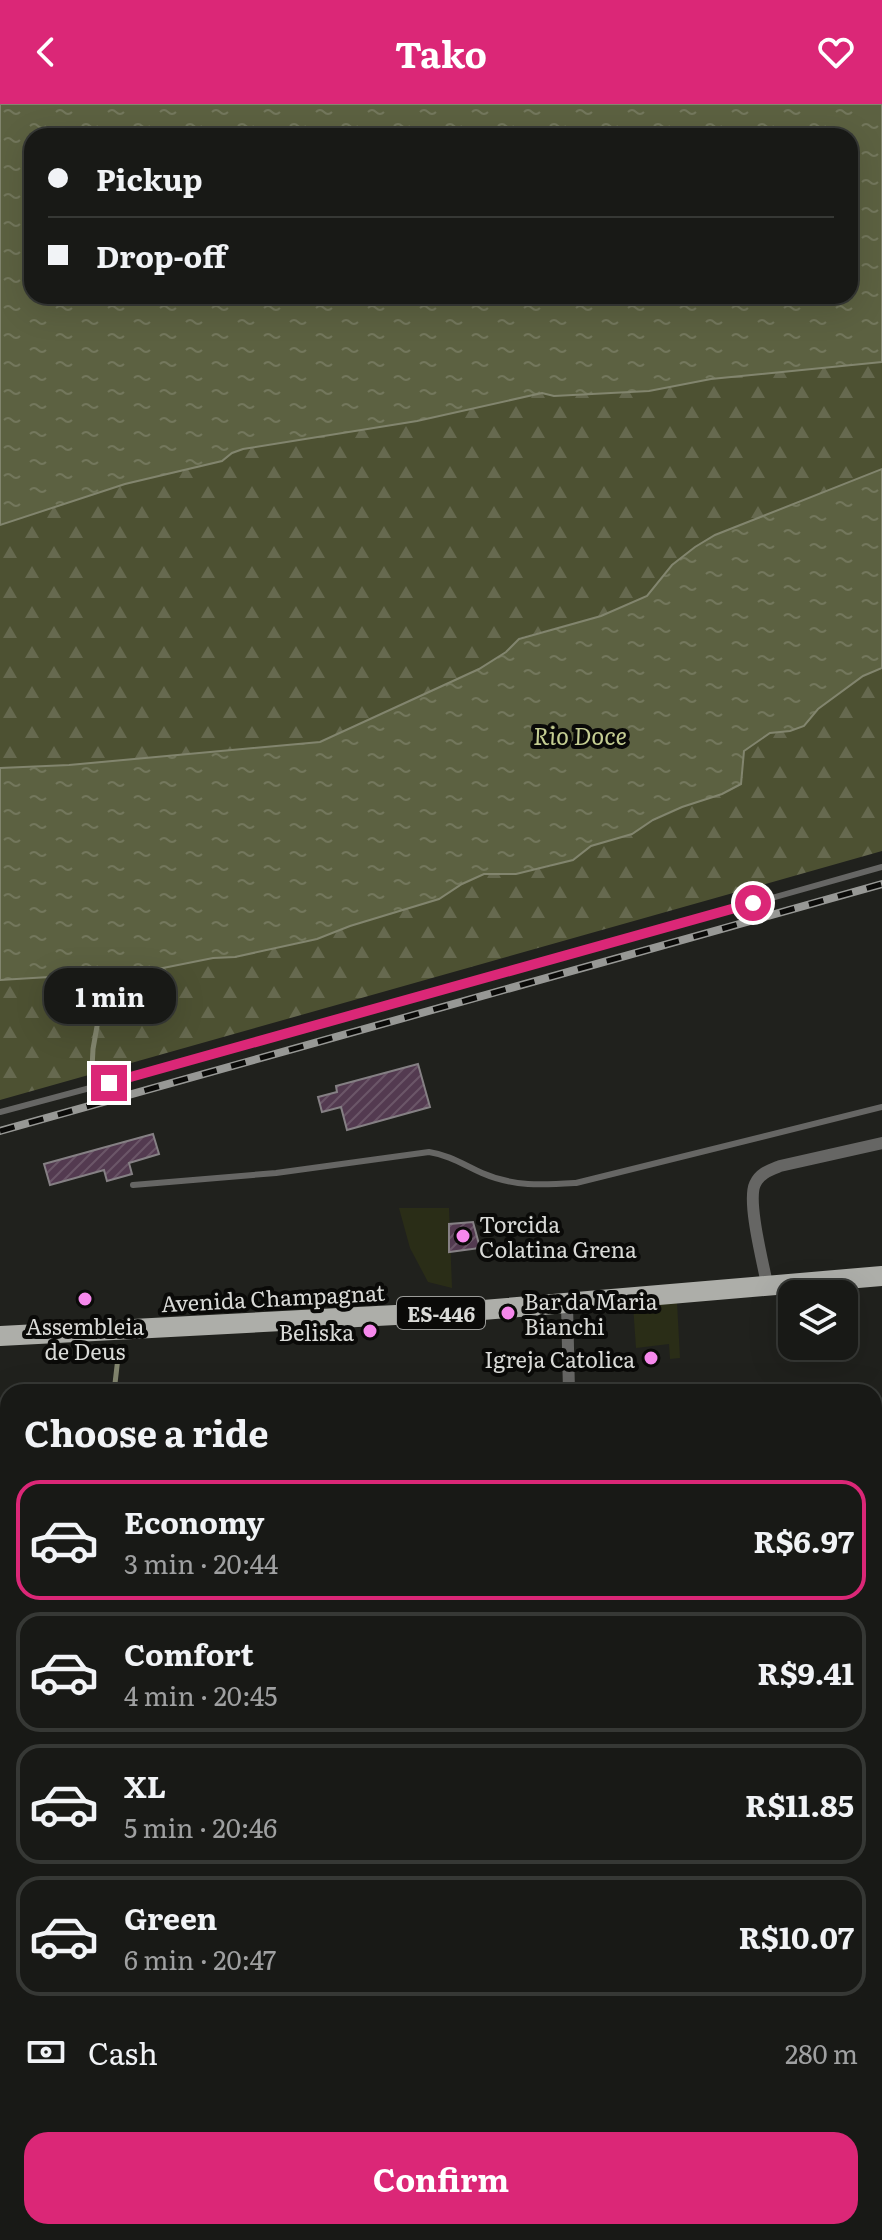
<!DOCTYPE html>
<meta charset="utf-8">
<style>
:root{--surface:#181916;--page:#252623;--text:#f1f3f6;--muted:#9fa0a1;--line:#363835;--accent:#db2777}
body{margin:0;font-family:Literata,serif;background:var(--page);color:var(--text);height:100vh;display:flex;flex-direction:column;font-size:30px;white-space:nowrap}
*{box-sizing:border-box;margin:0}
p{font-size:26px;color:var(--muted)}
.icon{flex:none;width:44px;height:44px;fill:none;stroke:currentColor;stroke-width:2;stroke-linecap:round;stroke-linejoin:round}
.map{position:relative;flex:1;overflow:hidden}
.details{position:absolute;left:0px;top:1280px;width:882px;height:856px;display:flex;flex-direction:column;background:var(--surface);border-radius:24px 24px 0 0;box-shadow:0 8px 32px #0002,0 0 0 2px var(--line)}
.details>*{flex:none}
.hud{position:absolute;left:24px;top:24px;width:834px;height:176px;border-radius:24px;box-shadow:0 8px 32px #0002,0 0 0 2px var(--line);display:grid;align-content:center;height:176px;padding:0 24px;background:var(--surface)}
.controls{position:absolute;left:778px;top:1176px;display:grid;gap:16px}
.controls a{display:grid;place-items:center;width:80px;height:80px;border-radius:16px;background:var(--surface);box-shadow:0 8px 32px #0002,0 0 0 2px var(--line);font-size:40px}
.end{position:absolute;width:36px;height:36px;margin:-18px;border:10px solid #db2777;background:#fff;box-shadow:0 0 0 4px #fff}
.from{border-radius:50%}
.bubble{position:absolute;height:56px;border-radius:24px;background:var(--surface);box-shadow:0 8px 32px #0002,0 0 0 2px var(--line);font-size:26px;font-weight:700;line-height:56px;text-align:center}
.hud b{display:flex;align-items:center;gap:28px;height:76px;font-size:30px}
.hud b+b{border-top:2px solid var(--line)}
.hud i{width:20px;height:20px;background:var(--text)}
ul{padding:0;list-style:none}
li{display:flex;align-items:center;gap:24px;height:120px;margin:0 16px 12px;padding:0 8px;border:4px solid var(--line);border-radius:24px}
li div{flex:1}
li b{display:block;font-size:30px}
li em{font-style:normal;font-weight:700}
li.on{border-color:var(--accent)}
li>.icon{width:72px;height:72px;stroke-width:1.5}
h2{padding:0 24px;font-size:36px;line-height:96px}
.pay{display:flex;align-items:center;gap:20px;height:88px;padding:0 24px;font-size:30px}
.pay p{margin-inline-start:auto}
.action{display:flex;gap:16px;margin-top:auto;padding:16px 24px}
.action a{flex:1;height:92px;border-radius:24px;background:var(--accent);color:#fff;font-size:32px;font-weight:700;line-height:92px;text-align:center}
header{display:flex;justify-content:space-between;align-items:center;height:104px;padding:0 24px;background:var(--accent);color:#fff;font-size:36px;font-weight:700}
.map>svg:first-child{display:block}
.grass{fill:url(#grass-tufts)}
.forest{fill:url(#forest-firs)}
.park{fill:#2a2d17}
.water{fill:url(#water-ripples);stroke:#82856e;stroke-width:2;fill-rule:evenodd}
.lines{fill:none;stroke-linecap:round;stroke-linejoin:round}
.stream{stroke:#82856e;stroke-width:5}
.building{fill:url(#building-hatch);stroke:#858084;stroke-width:2}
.service{stroke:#666664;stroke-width:6}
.minor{stroke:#666664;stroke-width:12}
.primary{stroke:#adaea9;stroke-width:20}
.rail-casing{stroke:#979895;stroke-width:8}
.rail{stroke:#0a0a08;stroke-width:5;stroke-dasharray:15;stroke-linecap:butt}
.route{stroke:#db2777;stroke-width:10}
.poi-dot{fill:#f688ec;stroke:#0a0a08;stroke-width:3}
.labels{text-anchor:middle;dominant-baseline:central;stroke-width:8;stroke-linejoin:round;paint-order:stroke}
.shield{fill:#0a0a08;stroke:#9b9c99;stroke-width:2}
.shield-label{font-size:20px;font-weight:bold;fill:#d9dad7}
.poi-label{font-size:22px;fill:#d9dad7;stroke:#0a0a08;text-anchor:start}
.street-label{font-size:22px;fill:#d9dad7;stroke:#0a0a08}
.water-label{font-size:24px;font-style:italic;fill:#c4cd92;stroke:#0a0a08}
</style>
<header><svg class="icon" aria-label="back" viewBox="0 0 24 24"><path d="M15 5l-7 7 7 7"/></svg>Tako<svg class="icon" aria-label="heart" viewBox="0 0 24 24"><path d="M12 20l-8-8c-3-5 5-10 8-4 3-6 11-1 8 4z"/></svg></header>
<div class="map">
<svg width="882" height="2136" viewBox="0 0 882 2136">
<defs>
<pattern id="grass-tufts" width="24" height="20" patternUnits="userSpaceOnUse" patternTransform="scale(2)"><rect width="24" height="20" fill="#2a2d17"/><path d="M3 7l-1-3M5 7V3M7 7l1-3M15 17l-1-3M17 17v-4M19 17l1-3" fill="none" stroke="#484b38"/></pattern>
<pattern id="forest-firs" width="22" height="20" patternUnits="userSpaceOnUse" patternTransform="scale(2)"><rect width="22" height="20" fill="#4d5132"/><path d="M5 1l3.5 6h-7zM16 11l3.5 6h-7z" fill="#66694f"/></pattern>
<pattern id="water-ripples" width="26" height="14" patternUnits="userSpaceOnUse" patternTransform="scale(2)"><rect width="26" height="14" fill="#5c6141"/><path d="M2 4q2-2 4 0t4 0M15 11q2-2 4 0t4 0" fill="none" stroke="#73775c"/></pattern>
<pattern id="building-hatch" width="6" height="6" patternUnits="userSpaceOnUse" patternTransform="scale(2)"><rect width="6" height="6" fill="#533a50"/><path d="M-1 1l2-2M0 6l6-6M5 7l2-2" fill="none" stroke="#6b5668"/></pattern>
</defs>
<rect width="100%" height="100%" fill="#20211d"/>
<g class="grass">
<path d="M882,1419V1793L874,1764V1421Z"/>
<path d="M8,1556V2128H511L512,2136H0V1560Z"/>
<path d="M882,1844V2136H837L840,2128H874V2071L877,2067L874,2031V1852Z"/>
</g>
<g class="forest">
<path d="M882,258V365L715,431L647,492L601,512L519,534L506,548L479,565L320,638L69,661L0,664V421L125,380L222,357L232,349L243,345L417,317L542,289L554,292L649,287L711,275Z"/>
<path d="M882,564V747L0,996V876L148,867L213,854L235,853L317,835L350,822L439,795L462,780L484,770H516L552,762L591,742L632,730L653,717L682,703L722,690L740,680L744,647L770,629L790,627L804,622L818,605L863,572Z"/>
</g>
<g class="park">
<path d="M399,1104H449L452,1184L428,1178L410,1144Z"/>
<path d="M677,1198L680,1254L670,1255L669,1240L636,1244L633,1201Z"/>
</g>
<g class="water">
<path d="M0,0H882V258L711,275L649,287L554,292L542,289L417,317L243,345L232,349L222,357L125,380L0,421ZM32,32H850V192H32Z"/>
<path d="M882,365V564L863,572L818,605L804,622L790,627L770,629L744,647L741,680L722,690L682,703L653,716L632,730L591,742L573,756L516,770H484L462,780L439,795L350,822L317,835L235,853L213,854L148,867L0,876V664L69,661L320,638L479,565L506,548L519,535L601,512L647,492L672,461L695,443L715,431Z"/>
<path d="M0,1345H8V1556L0,1560Z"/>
</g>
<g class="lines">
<g class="stream">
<path d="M92,964L93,945L107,866"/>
<path d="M114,1288L119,1245"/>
</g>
</g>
<g class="building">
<path d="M418,960L430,1003L347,1026L341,1003L322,1008L318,993L337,988L336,982Z"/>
<path d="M153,1030L159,1050L129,1059L132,1070L107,1077L104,1066L50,1081L44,1060Z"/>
<path d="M473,1118L480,1144L449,1148V1120Z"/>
</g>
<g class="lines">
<g class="service">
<path d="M0,1008L217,950L882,763"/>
<path d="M133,1081L276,1069L429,1048C449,1051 464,1061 482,1069C514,1083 543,1081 576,1079L882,1003"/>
</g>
<g class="minor">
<path d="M767,1180C763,1159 747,1097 755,1080C760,1069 770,1066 780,1062L882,1039"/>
<path d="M567,1200L569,1288"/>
<path d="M874,1308L882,1307"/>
<path d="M0,1942L8,1947"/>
<path d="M268,2136L341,2128"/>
<path d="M675,2136L677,2128"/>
</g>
<path class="primary" d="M0,1232L471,1207L882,1172"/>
<g class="rail-casing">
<path id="rail" d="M0,1027L882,780"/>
</g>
<use href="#rail" class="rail"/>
</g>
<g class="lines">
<path class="route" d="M109,979L753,799"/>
</g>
<g class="poi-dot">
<circle cx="463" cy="1132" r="8"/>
<circle cx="85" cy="1195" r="8"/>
<circle cx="508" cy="1209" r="8"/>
<circle cx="370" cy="1227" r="8"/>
<circle cx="651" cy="1254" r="8"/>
</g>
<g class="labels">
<rect class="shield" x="397" y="1193" width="88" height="32" rx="6"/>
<g class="shield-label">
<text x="441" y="1209">ES-446</text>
</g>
<g class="poi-label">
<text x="479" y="1119">Torcida<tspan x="479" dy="25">Colatina Grena</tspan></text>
<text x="524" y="1196">Bar da Maria<tspan x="524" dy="25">Bianchi</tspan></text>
<text x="85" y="1221" text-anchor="middle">Assembleia<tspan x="85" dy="25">de Deus</tspan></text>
<text x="354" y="1227" text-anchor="end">Beliska</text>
<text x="635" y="1254" text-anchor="end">Igreja Catolica</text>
</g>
<g class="street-label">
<text transform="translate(273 1193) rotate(-3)">Avenida Champagnat</text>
</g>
<g class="water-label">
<text x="580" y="630">Rio Doce</text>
</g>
</g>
</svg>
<div class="controls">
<a><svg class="icon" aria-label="layers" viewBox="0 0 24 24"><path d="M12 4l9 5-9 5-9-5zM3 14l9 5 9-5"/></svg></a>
</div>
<i class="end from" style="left:753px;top:799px"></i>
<i class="end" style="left:109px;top:979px"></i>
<div class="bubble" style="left:44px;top:864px;width:132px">1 min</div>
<div class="hud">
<b><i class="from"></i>Pickup</b>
<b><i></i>Drop-off</b>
</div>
<section class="details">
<h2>Choose a ride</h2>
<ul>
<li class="on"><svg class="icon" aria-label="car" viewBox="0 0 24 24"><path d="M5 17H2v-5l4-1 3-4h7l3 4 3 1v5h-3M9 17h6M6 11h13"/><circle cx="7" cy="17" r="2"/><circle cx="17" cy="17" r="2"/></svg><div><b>Economy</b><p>3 min · 20:44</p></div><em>R$6.97</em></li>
<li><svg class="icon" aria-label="car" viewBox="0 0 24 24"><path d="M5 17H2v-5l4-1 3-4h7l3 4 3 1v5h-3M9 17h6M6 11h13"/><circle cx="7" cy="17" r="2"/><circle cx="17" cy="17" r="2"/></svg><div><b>Comfort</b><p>4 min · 20:45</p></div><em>R$9.41</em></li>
<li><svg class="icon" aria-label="car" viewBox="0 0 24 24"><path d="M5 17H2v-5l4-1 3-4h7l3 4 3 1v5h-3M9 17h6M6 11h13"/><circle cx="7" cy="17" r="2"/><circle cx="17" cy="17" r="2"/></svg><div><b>XL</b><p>5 min · 20:46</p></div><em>R$11.85</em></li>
<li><svg class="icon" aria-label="car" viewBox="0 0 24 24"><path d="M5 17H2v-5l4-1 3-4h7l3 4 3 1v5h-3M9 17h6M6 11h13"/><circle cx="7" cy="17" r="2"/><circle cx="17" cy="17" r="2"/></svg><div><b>Green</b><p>6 min · 20:47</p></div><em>R$10.07</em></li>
</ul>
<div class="pay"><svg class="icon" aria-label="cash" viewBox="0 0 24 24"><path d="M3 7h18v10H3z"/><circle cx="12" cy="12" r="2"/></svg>Cash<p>280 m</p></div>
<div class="action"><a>Confirm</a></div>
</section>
</div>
